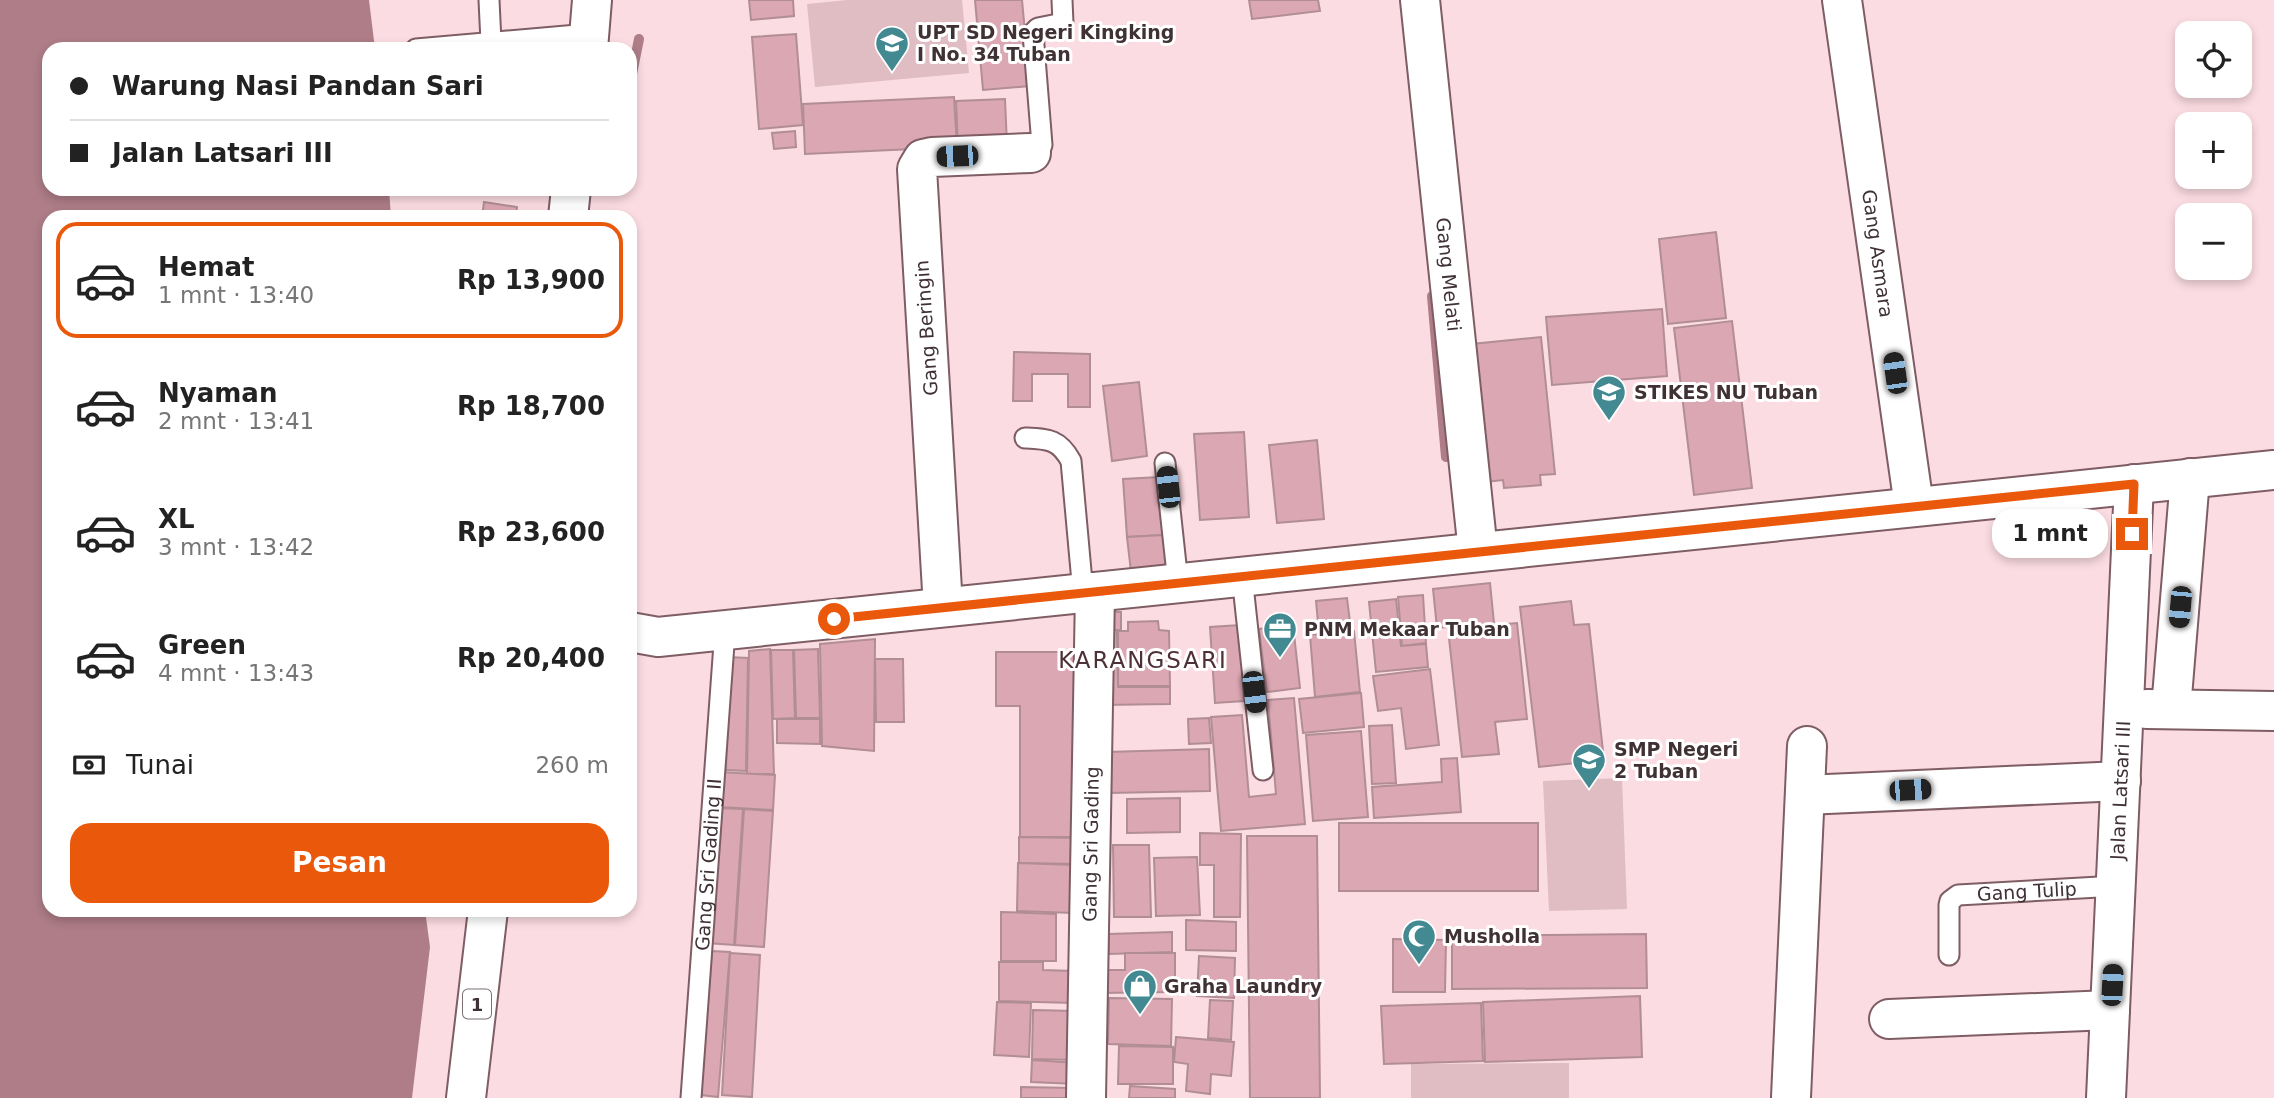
<!DOCTYPE html>
<html lang="id">
<meta charset="utf-8">
<style>
:root{--surface:#fff;--page:#f2f2f2;--text:#222;--muted:#767676;--line:#e0e0e0;--accent:#ea580c}
body{margin:0;font-family:"DejaVu Sans",sans-serif;background:var(--page);color:var(--text);height:100vh;display:flex;flex-direction:column;font-size:26px;white-space:nowrap}
*{box-sizing:border-box;margin:0}
p{font-size:23px;color:var(--muted)}
.icon{flex:none;width:38px;height:38px;fill:none;stroke:currentColor;stroke-width:2;stroke-linecap:round;stroke-linejoin:round}
.map{position:relative;flex:1;overflow:hidden}
.drawer{position:absolute;left:42px;top:210px;width:595px;height:707px;display:flex;flex-direction:column;background:var(--surface);border-radius:21px;box-shadow:0 4px 10px #0003}
.drawer>*{flex:none}
.top-card{position:absolute;left:42px;top:42px;width:595px;height:154px;border-radius:21px;box-shadow:0 4px 10px #0003;display:grid;align-content:center;height:154px;padding:0 28px;background:var(--surface)}
.tools{position:absolute;left:2175px;top:21px;display:grid;gap:14px}
.tools a{display:grid;place-items:center;width:77px;height:77px;border-radius:14px;background:var(--surface);box-shadow:0 4px 10px #0003;font-size:35px}
.end{position:absolute;width:32px;height:32px;margin:-16px;border:9px solid #ea580c;background:#fff;box-shadow:0 0 0 4px #fff}
.from{border-radius:50%}
.bubble{position:absolute;height:49px;border-radius:21px;background:var(--surface);box-shadow:0 4px 10px #0003;font-size:23px;font-weight:800;line-height:49px;text-align:center}
.car{position:absolute;width:21px;height:42px;margin:-21px -10px;border-radius:9px;box-shadow:0 0 5px 2px #0007;background:linear-gradient(#222 24%,#8ab4d8 0 40%,#222 0 76%,#8ab4d8 0 86%,#222 0)}
.top-card b{display:flex;align-items:center;gap:24px;height:66px;font-size:26px}
.top-card b+b{border-top:2px solid var(--line)}
.top-card i{width:18px;height:18px;background:var(--text)}
ul{padding:12px 0 0;list-style:none}
li{display:flex;align-items:center;gap:21px;height:116px;margin:0 14px 10px;padding:0 14px;border:4px solid transparent;border-radius:21px}
li div{flex:1}
li b{display:block;font-size:26px}
li em{font-style:normal;font-weight:800}
li.current{border-color:var(--accent)}
li>.icon{width:63px;height:63px;stroke-width:1.5}
.pay{display:flex;align-items:center;gap:18px;height:77px;padding:0 28px;font-size:26px}
.pay p{margin-inline-start:auto}
.button{display:flex;gap:14px;margin-top:auto;padding:14px 28px}
.button a{flex:1;height:80px;border-radius:21px;background:var(--accent);color:#fff;font-size:28px;font-weight:800;line-height:80px;text-align:center}
.map>svg:first-child{display:block}
.green{fill:#e0bcc3}
.water{fill:#ae7d87}
.lines{fill:none;stroke-linecap:round;stroke-linejoin:round}
.stream{stroke:#ae7d87;stroke-width:10}
.building{fill:#dba7b2;stroke:#b18d95;stroke-width:2}
.lane-casing{stroke:#7e5d64;stroke-width:23}
.street-casing{stroke:#7e5d64;stroke-width:42}
.secondary-casing{stroke:#7e5d64;stroke-width:42}
.highway-casing{stroke:#7e5d64;stroke-width:42}
.lane{stroke:#fff;stroke-width:19}
.street{stroke:#fff;stroke-width:38}
.secondary{stroke:#fff;stroke-width:38}
.highway{stroke:#fff;stroke-width:38}
.route{stroke:#ea580c;stroke-width:9}
.labels{text-anchor:middle;dominant-baseline:central;stroke-width:6;stroke-linejoin:round;paint-order:stroke}
.shield{fill:#fff;stroke:#796f71;stroke-width:2}
.shield-label{font-size:18px;font-weight:bold;fill:#3f3134}
.poi-label{font-size:19px;font-weight:bold;fill:#3f3134;stroke:#fff;text-anchor:start}
.street-label{font-size:19px;fill:#3f3134;stroke:#fff}
.quarter-label{font-size:23px;letter-spacing:2px;fill:#4e3037;stroke:#fff}
</style>
<div class="map">
<svg width="2274" height="1098" viewBox="0 0 2274 1098">
<rect width="100%" height="100%" fill="#fbdce2"/>
<g class="green">
<path d="M847,0H962L969,73L815,87L807,4Z"/>
<path d="M1622,778L1627,909L1549,911L1543,781Z"/>
<path d="M1569,1063V1098H1411V1064Z"/>
</g>
<path class="water" d="M0,0H369L375,49H49V189H389L391,217H49V910H425L430,947L412,1098H0Z"/>
<g class="lines">
<g class="stream">
<path d="M630,84L639,39"/>
<path d="M1432,296L1446,457"/>
</g>
</g>
<g class="building">
<path d="M749,0H793L794,16L751,20Z"/>
<path d="M975,0H1022L1030,86L983,90Z"/>
<path d="M1249,0H1318L1320,11L1252,19Z"/>
<path d="M796,34L803,125L759,129L752,37Z"/>
<path d="M954,97L957,147L805,154L803,104Z"/>
<path d="M1005,99L1007,145L958,147L956,101Z"/>
<path d="M795,131L796,147L774,149L772,133Z"/>
<path d="M484,202L517,207L516,217H482Z"/>
<path d="M1716,232L1726,318L1668,324L1659,239Z"/>
<path d="M1662,309L1667,376L1552,385L1546,317Z"/>
<path d="M1732,321L1752,488L1694,495L1674,328Z"/>
<path d="M1541,337L1555,474L1540,475L1541,485L1504,488L1503,480L1486,482L1472,344Z"/>
<path d="M1014,352L1090,354V407H1068V374H1032V401H1013Z"/>
<path d="M1139,382L1147,456L1112,461L1103,386Z"/>
<path d="M1244,432L1249,517L1200,520L1194,434Z"/>
<path d="M1317,440L1324,519L1277,523L1269,445Z"/>
<path d="M1159,477L1163,535L1127,537L1123,479Z"/>
<path d="M1163,535L1167,570L1131,572L1127,537Z"/>
<path d="M1490,583L1494,623L1437,628L1433,589Z"/>
<path d="M1423,595L1426,643L1402,646L1398,597Z"/>
<path d="M1347,598L1351,630L1319,633L1316,601Z"/>
<path d="M1396,599L1401,646L1426,644L1428,667L1376,672L1369,602Z"/>
<path d="M1571,601L1574,625L1589,624L1604,760L1539,767L1520,607Z"/>
<rect x="1102" y="612" width="19" height="18"/>
<path d="M1158,621L1159,630L1169,631L1170,686H1118V631H1128V622Z"/>
<path d="M1517,623L1527,719L1495,722L1499,754L1462,757L1448,629Z"/>
<path d="M1240,625L1244,701L1215,703L1210,627Z"/>
<path d="M1293,625L1300,688L1267,692L1259,629Z"/>
<path d="M1117,630L1118,687H1170V704L1102,705V631Z"/>
<path d="M1354,631L1360,692L1315,697L1310,635Z"/>
<path d="M875,639L874,751L822,746L820,644Z"/>
<path d="M770,649L774,774H747L749,651Z"/>
<path d="M818,649L820,718H796L794,650Z"/>
<path d="M771,650H793L795,718L773,719Z"/>
<path d="M996,652H1084L1083,837H1020V706H996Z"/>
<path d="M728,657L748,658L746,771L726,770Z"/>
<path d="M875,659H903L904,722H876Z"/>
<path d="M1430,669L1439,745L1406,749L1401,708L1378,711L1373,676Z"/>
<path d="M1361,693L1364,727L1303,733L1299,699Z"/>
<path d="M1294,698L1305,824L1221,831L1211,717L1242,715L1249,797L1276,794L1268,700Z"/>
<path d="M1209,718L1211,743L1189,744L1188,719Z"/>
<path d="M777,719H820V744L777,743Z"/>
<path d="M1392,725L1396,783L1372,784L1369,726Z"/>
<path d="M1361,731L1368,817L1313,821L1306,735Z"/>
<path d="M1209,749L1210,791L1109,793L1107,752Z"/>
<path d="M1457,758L1461,812L1374,818L1372,787L1442,782L1441,759Z"/>
<path d="M720,772L775,775L773,810L718,807Z"/>
<path d="M1180,798V832L1127,833V799Z"/>
<path d="M717,808L743,809L734,945L707,943Z"/>
<path d="M744,809L773,811L764,947L735,945Z"/>
<rect x="1339" y="823" width="199" height="68"/>
<path d="M1200,833L1241,834L1240,917H1214V865H1200Z"/>
<path d="M1247,836H1317L1320,1098H1250Z"/>
<path d="M1019,837L1077,838L1076,864L1019,863Z"/>
<path d="M1113,845H1149L1151,917H1114Z"/>
<path d="M1197,857L1200,915L1156,916L1154,858Z"/>
<path d="M1018,863L1075,865L1074,913L1017,911Z"/>
<path d="M1001,912L1056,914V961H1001Z"/>
<path d="M1186,920L1236,922V951L1186,950Z"/>
<path d="M1172,932V952L1109,954V934Z"/>
<path d="M1646,934L1647,988L1452,989V936Z"/>
<path d="M1393,939L1446,940L1445,992H1393Z"/>
<path d="M712,951L730,952L718,1097L701,1095Z"/>
<path d="M730,953L760,955L752,1097L722,1095Z"/>
<path d="M1125,953H1175V992L1099,993L1098,970H1125Z"/>
<path d="M1199,956L1235,958L1234,998L1197,996Z"/>
<path d="M999,962H1043V970L1074,971V1003L999,1001Z"/>
<path d="M1640,996L1642,1057L1485,1062L1483,1002Z"/>
<path d="M1109,998L1172,999L1171,1046L1108,1044Z"/>
<path d="M1210,1000L1233,1001L1231,1040L1208,1038Z"/>
<path d="M997,1002L1031,1003L1029,1057L994,1055Z"/>
<path d="M1481,1003L1483,1061L1384,1064L1381,1006Z"/>
<path d="M1033,1010L1076,1011V1060L1032,1059Z"/>
<path d="M1176,1037L1234,1042L1231,1076L1211,1074L1210,1094L1186,1091L1188,1064L1174,1062Z"/>
<path d="M1119,1046L1173,1047V1084H1118Z"/>
<path d="M1032,1060L1078,1063L1076,1084L1031,1082Z"/>
<path d="M1130,1086L1175,1089V1098H1129Z"/>
<path d="M1021,1087L1076,1088V1098H1021Z"/>
</g>
<g class="lines">
<g class="lane-casing">
<g id="lane">
<path d="M489,0L491,42"/>
<path d="M416,49L589,34"/>
<path d="M1031,153L1040,150L1042,145L1033,33L1038,28L1063,23L1062,0"/>
<path d="M1025,438C1048,439 1059,439 1071,461L1083,593"/>
<path d="M1165,463L1178,583"/>
<path d="M1242,576L1263,770"/>
<path id="s1" d="M1949,955V905L1950,901L1958,895L2117,886"/>
<path id="s2" d="M691,1098L725,630"/>
</g>
</g>
<g class="street-casing">
<g id="street">
<path id="s3" d="M1420,0L1478,552"/>
<path id="s4" d="M1842,0L1914,506"/>
<path d="M943,607L917,169L923,159L932,157L1031,153"/>
<path d="M2147,709L2274,711"/>
<path d="M2171,709L2190,478"/>
<path d="M1805,795L2121,781"/>
<path d="M1889,1019L2110,1010"/>
<path d="M1791,1097L1807,746"/>
<path id="s5" d="M1086,1098L1095,592"/>
<path id="s6" d="M2106,1098L2134,484"/>
</g>
</g>
<g class="secondary-casing">
<path id="secondary" d="M630,632L658,637L2274,470"/>
</g>
<g class="highway-casing">
<g id="highway">
<path d="M588,49L592,0"/>
<path d="M568,217L571,189"/>
<path d="M466,1098L488,910"/>
</g>
</g>
<use href="#lane" class="lane"/>
<use href="#street" class="street"/>
<use href="#secondary" class="secondary"/>
<use href="#highway" class="highway"/>
</g>
<g class="lines">
<path class="route" d="M834,619L2134,484L2132,534"/>
</g>
<defs>
<g id="school-pin" transform="scale(1.75)"><path d="M0 17L-7.5 6A9.5 9.5 0 1 1 7.5 6Z" fill="#428992" stroke="#fff"/><path d="M0-5L7-2L0 1L-7-2ZM-4 1L0 2.5L4 1V4Q0 6-4 4Z" fill="#fff"/></g>
<g id="university-pin" transform="scale(1.75)"><path d="M0 17L-7.5 6A9.5 9.5 0 1 1 7.5 6Z" fill="#428992" stroke="#fff"/><path d="M0-5L7-2L0 1L-7-2ZM-4 1L0 2.5L4 1V4Q0 6-4 4Z" fill="#fff"/></g>
<g id="office-pin" transform="scale(1.75)"><path d="M0 17L-7.5 6A9.5 9.5 0 1 1 7.5 6Z" fill="#428992" stroke="#fff"/><path d="M-6-3h4V-5.5h4V-3h4V5H-6ZM-1-4.5V-3h2v-1.5ZM-6 0V1H6V0Z" fill="#fff"/></g>
<g id="mosque-pin" transform="scale(1.75)"><path d="M0 17L-7.5 6A9.5 9.5 0 1 1 7.5 6Z" fill="#428992" stroke="#fff"/><path d="M3.5-4.9A6 6 0 1 0 3.5 4.9A5 5 0 1 1 3.5-4.9Z" fill="#fff"/></g>
<g id="shop-pin" transform="scale(1.75)"><path d="M0 17L-7.5 6A9.5 9.5 0 1 1 7.5 6Z" fill="#428992" stroke="#fff"/><path d="M-5-2.5h2.3a2.7 3.5 0 0 1 5.4 0H5L5.5 6h-11ZM-1.5-2.5h3a1.5 2.3 0 0 0-3 0Z" fill="#fff"/></g>
</defs>
<g fill-rule="evenodd">
<use href="#school-pin" x="892" y="43"/>
<use href="#university-pin" x="1609" y="392"/>
<use href="#office-pin" x="1280" y="629"/>
<use href="#school-pin" x="1589" y="760"/>
<use href="#mosque-pin" x="1419" y="936"/>
<use href="#shop-pin" x="1140" y="986"/>
</g>
<g class="labels">
<rect class="shield" x="463" y="989.5" width="28" height="29" rx="5"/>
<g class="shield-label">
<text x="477" y="1004">1</text>
</g>
<g class="poi-label">
<text x="917" y="32">UPT SD Negeri Kingking<tspan x="917" dy="22">I No. 34 Tuban</tspan></text>
<text x="1634" y="392">STIKES NU Tuban</text>
<text x="1304" y="629">PNM Mekaar Tuban</text>
<text x="1614" y="749">SMP Negeri<tspan x="1614" dy="22">2 Tuban</tspan></text>
<text x="1444" y="936">Musholla</text>
<text x="1164" y="986">Graha Laundry</text>
</g>
<g class="street-label">
<text stroke="none"><textPath href="#s4" startOffset="256">Gang Asmara</textPath></text>
<text stroke="none"><textPath href="#s3" startOffset="276">Gang Melati</textPath></text>
<text transform="translate(926 328) rotate(-94)">Gang Beringin</text>
<text stroke="none"><textPath href="#s6" startOffset="308">Jalan Latsari III</textPath></text>
<text stroke="none"><textPath href="#s5" startOffset="254">Gang Sri Gading</textPath></text>
<text stroke="none"><textPath href="#s2" startOffset="234">Gang Sri Gading II</textPath></text>
<text stroke="none"><textPath href="#s1" startOffset="133">Gang Tulip</textPath></text>
</g>
<g class="quarter-label">
<text x="1143" y="660">KARANGSARI</text>
</g>
</g>
</svg>
<div class="tools">
<a><svg class="icon" aria-label="locate" viewBox="0 0 24 24"><circle cx="12" cy="12" r="6"/><path d="M12 2v4M12 18v4M2 12h4M18 12h4"/></svg></a>
<a>+</a>
<a>−</a>
</div>
<i class="end from" style="left:834px;top:619px"></i>
<i class="end" style="left:2132px;top:534px"></i>
<div class="bubble" style="left:1992px;top:509px;width:116px">1 mnt</div>
<i class="car" style="left:957px;top:156px;rotate:268deg"></i>
<i class="car" style="left:1895px;top:373px;rotate:352deg"></i>
<i class="car" style="left:1168px;top:487px;rotate:354deg"></i>
<i class="car" style="left:2180px;top:607px;rotate:185deg"></i>
<i class="car" style="left:1254px;top:692px;rotate:173deg"></i>
<i class="car" style="left:1910px;top:790px;rotate:87deg"></i>
<i class="car" style="left:2112px;top:985px;rotate:3deg"></i>
<div class="top-card">
<b><i class="from"></i>Warung Nasi Pandan Sari</b>
<b><i></i>Jalan Latsari III</b>
</div>
<section class="drawer">
<ul>
<li class="current"><svg class="icon" aria-label="car" viewBox="0 0 24 24"><path d="M5 17H2v-5l4-1 3-4h7l3 4 3 1v5h-3M9 17h6M6 11h13"/><circle cx="7" cy="17" r="2"/><circle cx="17" cy="17" r="2"/></svg><div><b>Hemat</b><p>1 mnt · 13:40</p></div><em>Rp 13,900</em></li>
<li><svg class="icon" aria-label="car" viewBox="0 0 24 24"><path d="M5 17H2v-5l4-1 3-4h7l3 4 3 1v5h-3M9 17h6M6 11h13"/><circle cx="7" cy="17" r="2"/><circle cx="17" cy="17" r="2"/></svg><div><b>Nyaman</b><p>2 mnt · 13:41</p></div><em>Rp 18,700</em></li>
<li><svg class="icon" aria-label="car" viewBox="0 0 24 24"><path d="M5 17H2v-5l4-1 3-4h7l3 4 3 1v5h-3M9 17h6M6 11h13"/><circle cx="7" cy="17" r="2"/><circle cx="17" cy="17" r="2"/></svg><div><b>XL</b><p>3 mnt · 13:42</p></div><em>Rp 23,600</em></li>
<li><svg class="icon" aria-label="car" viewBox="0 0 24 24"><path d="M5 17H2v-5l4-1 3-4h7l3 4 3 1v5h-3M9 17h6M6 11h13"/><circle cx="7" cy="17" r="2"/><circle cx="17" cy="17" r="2"/></svg><div><b>Green</b><p>4 mnt · 13:43</p></div><em>Rp 20,400</em></li>
</ul>
<div class="pay"><svg class="icon" aria-label="cash" viewBox="0 0 24 24"><path d="M3 7h18v10H3z"/><circle cx="12" cy="12" r="2"/></svg>Tunai<p>260 m</p></div>
<div class="button"><a>Pesan</a></div>
</section>
</div>
